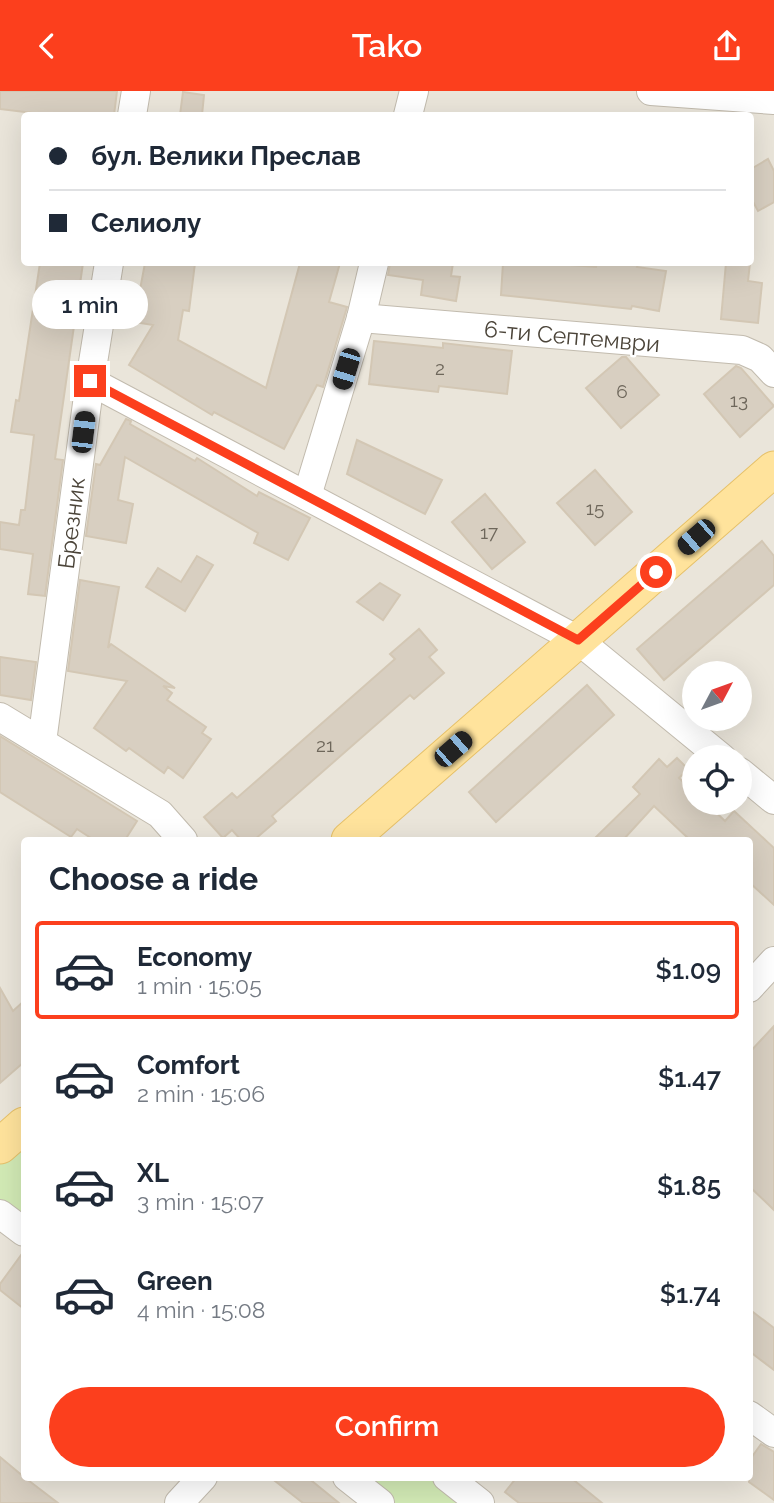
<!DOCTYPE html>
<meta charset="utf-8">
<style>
:root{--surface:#fff;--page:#f6f6f7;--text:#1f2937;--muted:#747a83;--line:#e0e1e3;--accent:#fc3f1d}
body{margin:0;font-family:Raleway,sans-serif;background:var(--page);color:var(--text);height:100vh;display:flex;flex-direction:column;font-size:26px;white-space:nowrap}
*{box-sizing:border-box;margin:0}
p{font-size:23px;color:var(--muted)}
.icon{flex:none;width:38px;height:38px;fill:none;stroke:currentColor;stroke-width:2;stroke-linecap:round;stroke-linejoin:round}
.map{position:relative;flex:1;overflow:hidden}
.details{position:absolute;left:21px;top:746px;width:732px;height:644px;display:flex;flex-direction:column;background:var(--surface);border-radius:7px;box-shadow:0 7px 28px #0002}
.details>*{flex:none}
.banner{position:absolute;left:21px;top:21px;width:733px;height:154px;border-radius:7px;box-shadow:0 7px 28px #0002;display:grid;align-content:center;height:154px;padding:0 28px;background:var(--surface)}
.needle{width:46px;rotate:49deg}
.tools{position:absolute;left:682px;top:570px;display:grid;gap:14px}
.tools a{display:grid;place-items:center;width:70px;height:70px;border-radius:50%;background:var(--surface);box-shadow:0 7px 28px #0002;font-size:35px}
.end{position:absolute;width:32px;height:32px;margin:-16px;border:9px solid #fc3f1d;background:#fff;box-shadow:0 0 0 4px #fff}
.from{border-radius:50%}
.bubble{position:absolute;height:49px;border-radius:24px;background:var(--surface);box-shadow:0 7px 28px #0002;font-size:23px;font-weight:600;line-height:49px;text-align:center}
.car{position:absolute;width:21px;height:42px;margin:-21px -10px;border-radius:9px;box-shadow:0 0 5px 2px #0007;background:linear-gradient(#222 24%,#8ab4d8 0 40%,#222 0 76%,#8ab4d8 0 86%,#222 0)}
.banner b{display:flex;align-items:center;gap:24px;height:66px;font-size:26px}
.banner b+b{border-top:2px solid var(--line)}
.banner i{width:18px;height:18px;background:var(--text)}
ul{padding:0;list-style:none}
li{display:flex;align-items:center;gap:21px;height:98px;margin:0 14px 10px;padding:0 14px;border:4px solid transparent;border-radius:7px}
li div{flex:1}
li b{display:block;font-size:26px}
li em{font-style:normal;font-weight:600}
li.active{border-color:var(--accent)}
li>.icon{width:63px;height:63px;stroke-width:1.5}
h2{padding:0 28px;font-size:32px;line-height:84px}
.cta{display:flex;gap:14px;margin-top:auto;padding:14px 28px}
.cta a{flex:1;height:80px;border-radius:42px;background:var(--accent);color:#fff;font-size:28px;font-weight:600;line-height:80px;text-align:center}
header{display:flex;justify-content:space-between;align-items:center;height:91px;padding:0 28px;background:var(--accent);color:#fff;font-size:32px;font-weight:600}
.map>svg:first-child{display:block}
.residential{fill:#eae5da;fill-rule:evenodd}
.green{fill:#d2eab5}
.building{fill:#d8cfc1;stroke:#d3c7b4;stroke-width:2}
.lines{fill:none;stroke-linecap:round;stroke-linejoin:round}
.minor-casing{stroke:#c2bbae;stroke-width:30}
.major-casing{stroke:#e6c16a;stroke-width:37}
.minor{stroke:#fff;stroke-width:28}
.major{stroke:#ffe39c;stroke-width:35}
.route{stroke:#fc3f1d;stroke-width:9}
.labels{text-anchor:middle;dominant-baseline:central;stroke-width:5;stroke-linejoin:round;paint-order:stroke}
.number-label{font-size:19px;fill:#6e675b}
.street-label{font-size:23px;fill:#4b4439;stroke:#fff}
</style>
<header><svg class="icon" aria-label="back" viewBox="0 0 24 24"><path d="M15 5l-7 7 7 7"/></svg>Tako<svg class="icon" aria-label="share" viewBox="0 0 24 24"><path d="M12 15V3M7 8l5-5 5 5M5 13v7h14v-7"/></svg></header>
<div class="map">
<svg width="774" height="1412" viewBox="0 0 774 1412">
<rect width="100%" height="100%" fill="#f6f3ec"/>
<path class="residential" d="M0,0H774V1412H0ZM24,24H751V172H24ZM695,583H740V628H695ZM695,667H740V712H695ZM24,749H749V1386H24Z"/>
<g class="green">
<path d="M24,1053V1141L0,1123V1055Z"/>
<path d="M347,1386H447L480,1412H380Z"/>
</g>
<g class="building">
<path d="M0,0H117L114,24H50L0,18Z"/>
<path d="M183,1L204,4L202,24H180Z"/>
<path d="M768,68L774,80V111L758,120L751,107V78Z"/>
<path d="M40,172H83L55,368L63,369L45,505L28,503L33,463L0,458V431L19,434L21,419H25L34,344L11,341L16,309L19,310Z"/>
<path d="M145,172H195L189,220L183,219L178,249L266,297L300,172H340L329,211L347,216L345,223L323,296L317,294L284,358L214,321L212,324L129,274L153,234L134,231Z"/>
<path d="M390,172H453L451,185L460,186L456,210L421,204L423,189L388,184Z"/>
<path d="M503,172H544L596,176L597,172H638L637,176L666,180L659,220L632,215L631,218L501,204Z"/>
<path d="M726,172H750L748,190L762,192L758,232L721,228Z"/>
<path d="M374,250L443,257V252L512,260L507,303L439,295L438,301L369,293Z"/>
<path d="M622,266H626L659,304L621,337L586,297Z"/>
<path d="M736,275L741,277L774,315L740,346L704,303Z"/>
<path d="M126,328L131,330L130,333L195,370L197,367L257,405L259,401L310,427L288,469L254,452L258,442L125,366L118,409L133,413L126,452L86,445L96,373L100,374Z"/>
<path d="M357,349L442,389L425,423L347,383Z"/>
<path d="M595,379L632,421L595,454L557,412Z"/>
<path d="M485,403L525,451L492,478L452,431Z"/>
<path d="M762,450L774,465V494L664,589L637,558Z"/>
<path d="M197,465L213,474L185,520L146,496L158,477L181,491Z"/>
<path d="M80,489L119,496L108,557L111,553L175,597L163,595L172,602L167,609L206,636L202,642L211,648L183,687L168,676L164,682L129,657L126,660L94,637L127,590L68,580Z"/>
<path d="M380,492L400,504L383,529L357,511Z"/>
<path d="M419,538L437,559L429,566L444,582L414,608L410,604L272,725L276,730L254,749H241L232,739L223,747L204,726L232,702L237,707L395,568L390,563Z"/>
<path d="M0,566L36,571L31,609L0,604Z"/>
<path d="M587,594L614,624L496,731L469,701Z"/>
<path d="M0,645L137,730L125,749H94L77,738L71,746L0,701Z"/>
<path d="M677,667L688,678L679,687L695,702V712H706L725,730L734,720L774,757V814L749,791V749H690L654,715L623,749H593L640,703L633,696L659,668L667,676Z"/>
<path d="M0,897L13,920L24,910V971L0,992Z"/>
<path d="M774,935V1119L749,1095V962Z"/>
<path d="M24,1160V1218L0,1199V1193Z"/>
<path d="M749,1218L774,1237V1279L749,1260Z"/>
<path d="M761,1353L774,1361V1409L749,1391V1370Z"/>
<path d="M0,1366L24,1386L58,1412H0Z"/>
<path d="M270,1386H307L339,1412H303Z"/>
<path d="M517,1386H570L602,1412H519L505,1401Z"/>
</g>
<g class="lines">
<g class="minor-casing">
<g id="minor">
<path d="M651,0L774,9"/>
<path d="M132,24L136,0"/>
<path d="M408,24L414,0"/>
<path d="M361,227L742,259L760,267L774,282"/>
<path d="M90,290L578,549L722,667"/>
<path d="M307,405L361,227L374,172"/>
<path d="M0,626L160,723L183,749"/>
<path d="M42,651L90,290L109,172"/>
<path d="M740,681L774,709"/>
<path d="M749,897L774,870"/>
<path d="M0,1123L24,1141"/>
<path d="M749,1324L774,1342"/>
<path d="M347,1386L380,1412"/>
<path d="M447,1386L480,1412"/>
<path d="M179,1412L203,1386"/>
</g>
</g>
<g class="major-casing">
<g id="major">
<path d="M349,749L774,378"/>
<path d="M0,1055L24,1034"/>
</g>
</g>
<use href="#minor" class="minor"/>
<use href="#major" class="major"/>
</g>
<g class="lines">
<path class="route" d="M90,290L578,549L656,481"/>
</g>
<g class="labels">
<g class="number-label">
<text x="440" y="277">2</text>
<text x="622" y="300">6</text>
<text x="739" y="309">13</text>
<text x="595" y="417">15</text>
<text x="489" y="441">17</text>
<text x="325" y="654">21</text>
</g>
<g class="street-label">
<text transform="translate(572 245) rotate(5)">6-ти Септември</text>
<text transform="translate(71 432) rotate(-83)">Брезник</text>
</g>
</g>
</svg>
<div class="tools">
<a><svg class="needle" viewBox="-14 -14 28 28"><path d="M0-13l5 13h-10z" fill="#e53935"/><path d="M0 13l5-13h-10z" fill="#747a83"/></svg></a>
<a><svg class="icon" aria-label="locate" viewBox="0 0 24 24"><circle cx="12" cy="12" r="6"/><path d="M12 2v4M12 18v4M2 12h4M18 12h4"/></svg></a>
</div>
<i class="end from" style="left:656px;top:481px"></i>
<i class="end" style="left:90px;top:290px"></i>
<div class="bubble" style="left:32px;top:189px;width:116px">1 min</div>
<i class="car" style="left:346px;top:278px;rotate:197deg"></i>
<i class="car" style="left:83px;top:341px;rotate:7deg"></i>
<i class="car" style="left:696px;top:446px;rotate:229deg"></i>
<i class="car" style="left:453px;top:658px;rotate:49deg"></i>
<div class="banner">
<b><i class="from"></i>бул. Велики Преслав</b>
<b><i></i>Селиолу</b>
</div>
<section class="details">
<h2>Choose a ride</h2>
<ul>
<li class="active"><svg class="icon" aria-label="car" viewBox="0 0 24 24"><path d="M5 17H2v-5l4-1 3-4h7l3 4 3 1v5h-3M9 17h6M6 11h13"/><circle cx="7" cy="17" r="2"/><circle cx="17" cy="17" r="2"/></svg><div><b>Economy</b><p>1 min · 15:05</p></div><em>$1.09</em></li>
<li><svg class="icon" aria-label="car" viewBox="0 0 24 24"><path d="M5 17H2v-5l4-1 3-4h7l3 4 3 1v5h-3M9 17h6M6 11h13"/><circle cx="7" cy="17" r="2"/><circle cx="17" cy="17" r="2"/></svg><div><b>Comfort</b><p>2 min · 15:06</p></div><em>$1.47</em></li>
<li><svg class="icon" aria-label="car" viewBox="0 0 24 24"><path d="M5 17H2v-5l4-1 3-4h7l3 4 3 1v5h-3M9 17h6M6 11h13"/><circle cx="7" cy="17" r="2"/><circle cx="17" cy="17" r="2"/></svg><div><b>XL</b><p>3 min · 15:07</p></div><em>$1.85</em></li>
<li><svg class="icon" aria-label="car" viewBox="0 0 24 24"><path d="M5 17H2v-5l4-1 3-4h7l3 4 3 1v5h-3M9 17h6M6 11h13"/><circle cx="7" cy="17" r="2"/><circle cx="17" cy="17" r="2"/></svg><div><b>Green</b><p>4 min · 15:08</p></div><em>$1.74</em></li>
</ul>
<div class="cta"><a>Confirm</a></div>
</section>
</div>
